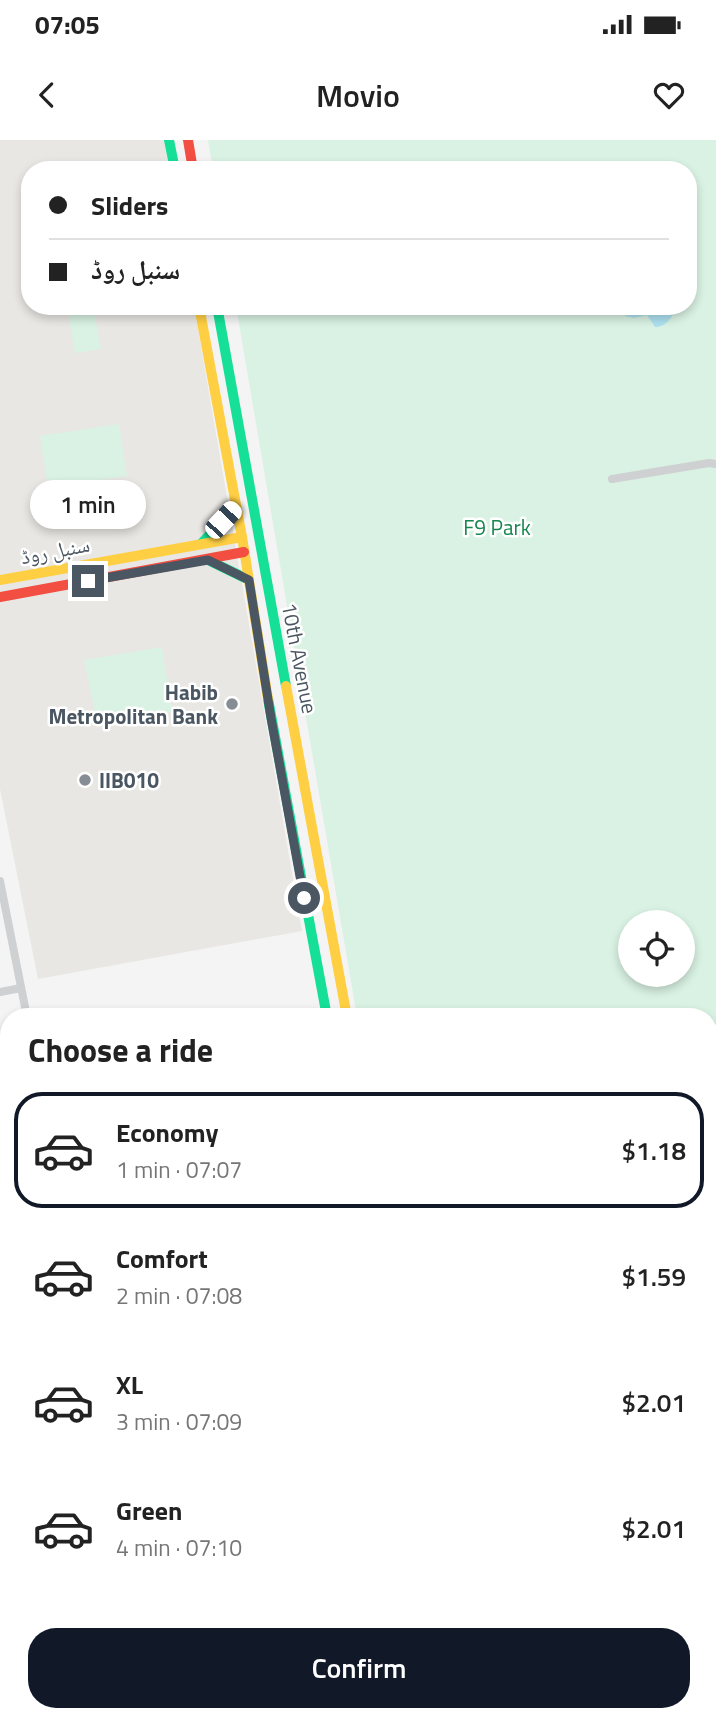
<!DOCTYPE html>
<meta charset="utf-8">
<style>
:root{--surface:#fff;--page:#f6f6f6;--text:#222;--muted:#767676;--line:#e0e0e0;--accent:#111827}
body{margin:0;font-family:"Titillium Web","Noto Naskh Arabic",sans-serif;background:var(--page);color:var(--text);height:100vh;display:flex;flex-direction:column;font-size:26px;white-space:nowrap}
*{box-sizing:border-box;margin:0}
p{font-size:23px;color:var(--muted)}
.icon{flex:none;width:38px;height:38px;fill:none;stroke:currentColor;stroke-width:2;stroke-linecap:round;stroke-linejoin:round}
.map{position:relative;flex:1;overflow:hidden}
.side{position:absolute;left:0px;top:868px;width:718px;height:714px;display:flex;flex-direction:column;background:var(--surface);border-radius:28px 28px 0 0;box-shadow:0 4px 10px #0003}
.side>*{flex:none}
.guide{position:absolute;left:21px;top:21px;width:676px;height:154px;border-radius:28px;box-shadow:0 4px 10px #0003;display:grid;align-content:center;height:154px;padding:0 28px;background:var(--surface)}
.buttons{position:absolute;left:618px;top:770px;display:grid;gap:14px}
.buttons a{display:grid;place-items:center;width:77px;height:77px;border-radius:50%;background:var(--surface);box-shadow:0 4px 10px #0003;font-size:35px}
.end{position:absolute;width:32px;height:32px;margin:-16px;border:9px solid #4a5661;background:#fff;box-shadow:0 0 0 4px #fff}
.from{border-radius:50%}
.bubble{position:absolute;height:49px;border-radius:24px;background:var(--surface);box-shadow:0 4px 10px #0003;font-size:23px;font-weight:600;line-height:49px;text-align:center}
.car{position:absolute;width:21px;height:42px;margin:-21px -10px;border-radius:9px;box-shadow:0 0 5px 2px #0007;background:linear-gradient(#fff 24%,#345 0 40%,#fff 0 76%,#345 0 86%,#fff 0)}
.guide b{display:flex;align-items:center;gap:24px;height:66px;font-size:26px}
.guide b+b{border-top:2px solid var(--line)}
.guide i{width:18px;height:18px;background:var(--text)}
ul{padding:0;list-style:none}
li{display:flex;align-items:center;gap:21px;height:116px;margin:0 14px 10px;padding:0 14px;border:4px solid transparent;border-radius:28px}
li div{flex:1}
li b{display:block;font-size:26px}
li em{font-style:normal;font-weight:600}
li.current{border-color:var(--accent)}
li>.icon{width:63px;height:63px;stroke-width:1.5}
h2{padding:0 28px;font-size:32px;line-height:84px}
.cta{display:flex;gap:14px;margin-top:auto;padding:14px 28px}
.cta a{flex:1;height:80px;border-radius:28px;background:var(--accent);color:#fff;font-size:28px;font-weight:600;line-height:80px;text-align:center}
.status{display:flex;justify-content:space-between;align-items:center;height:49px;padding:0 35px;background:var(--surface);direction:ltr}
.status svg{height:19px;fill:currentColor}
header{display:flex;justify-content:space-between;align-items:center;height:91px;padding:0 28px;background:var(--surface);font-size:32px;font-weight:600}
.map>svg:first-child{display:block}
.commercial{fill:#e8e7e3}
.green{fill:#d9f2e3;fill-rule:evenodd}
.water{fill:#aee2f0}
.lines{fill:none;stroke-linecap:round;stroke-linejoin:round}
.street{stroke:#ced0d2;stroke-width:8}
.fast{stroke:#16e098;stroke-width:10}
.slow{stroke:#ffcf43;stroke-width:10}
.jam{stroke:#f24e42;stroke-width:10}
.route{stroke:#4a5661;stroke-width:9}
.poi-dot{fill:#868d94;stroke:#fff;stroke-width:2.5}
.labels{text-anchor:middle;dominant-baseline:central;stroke-width:5;stroke-linejoin:round;paint-order:stroke}
.park-label{font-size:21px;fill:#17864f;stroke:#fff}
.street-label{font-size:21px;fill:#4a5661;stroke:#fff}
.poi-label{font-size:21px;font-weight:bold;fill:#4a5661;stroke:#fff;text-anchor:end}
</style>
<div class="status"><b>07:05</b><svg viewBox="0 0 49 12"><path d="M0 12V9h3v3zM5 12V6h3v6zM10 12V3h3v9zM15 12V0h3v12zM26 1h20v11H26zM47 4h2v5h-2z"/></svg></div>
<header><svg class="icon" aria-label="back" viewBox="0 0 24 24"><path d="M15 5l-7 7 7 7"/></svg>Movio<svg class="icon" aria-label="heart" viewBox="0 0 24 24"><path d="M12 20l-8-8c-3-5 5-10 8-4 3-6 11-1 8 4z"/></svg></header>
<div class="map">
<svg width="716" height="1582" viewBox="0 0 716 1582">
<rect width="100%" height="100%" fill="#f4f4f4"/>
<path class="commercial" d="M0,0H164L169,30H30V166H194L302,791L38,839L0,649Z"/>
<g class="green">
<path d="M208,0H716V1295L709,1297V877H357L236,166H688V30H213ZM630,782H682V835H630Z"/>
<path d="M67,166H93L101,209L75,213Z"/>
<path d="M119,284L127,336L48,348L40,296Z"/>
<path d="M162,507L172,572L98,586L84,520Z"/>
<path d="M9,1528V1573H429V1582H0V1530Z"/>
<path d="M516,1573H656L644,1582H527Z"/>
</g>
<path class="water" d="M623,166H677V167C672,177 667,187 655,187L647,175L634,178L625,176Z"/>
<g class="lines">
<g class="street">
<path d="M612,339L709,323L716,324"/>
<path d="M0,741L27,877"/>
<path d="M0,852L21,848"/>
<path d="M0,975L9,973"/>
<path d="M0,1115L9,1114"/>
<path d="M0,1239L9,1237"/>
<path d="M0,1364L9,1362"/>
</g>
<g class="fast">
<path d="M169,0L175,30"/>
<path d="M217,166L286,546"/>
<path d="M201,404L236,367"/>
<path d="M208,420L249,440"/>
<path d="M268,559L327,877"/>
<path d="M709,1319L716,1317"/>
<path d="M0,1505L9,1504"/>
<path d="M470,1573L471,1582"/>
</g>
<g class="slow">
<path d="M199,166L242,397L268,559"/>
<path d="M0,440L242,397"/>
<path d="M286,546L347,877"/>
<path d="M709,1345L716,1344"/>
<path d="M447,1573L449,1582"/>
</g>
<g class="jam">
<path d="M188,0L193,30"/>
<path d="M0,457L244,412"/>
<path d="M0,1530L9,1527"/>
</g>
</g>
<g class="lines">
<path class="route" d="M88,441L208,420L249,440L271,578L304,758"/>
</g>
<g class="poi-dot">
<circle cx="232" cy="564" r="7"/>
<circle cx="85" cy="640" r="7"/>
</g>
<g class="labels">
<g class="park-label">
<text x="497" y="387">F9 Park</text>
</g>
<g class="street-label">
<text transform="translate(55 410) rotate(-11)">سنبل روڈ</text>
<text transform="translate(300 518) rotate(79)">10th Avenue</text>
</g>
<g class="poi-label">
<text x="218" y="552">Habib<tspan x="218" dy="24">Metropolitan Bank</tspan></text>
<text x="99" y="640" text-anchor="start">IIB010</text>
</g>
</g>
</svg>
<div class="buttons">
<a><svg class="icon" aria-label="locate" viewBox="0 0 24 24"><circle cx="12" cy="12" r="6"/><path d="M12 2v4M12 18v4M2 12h4M18 12h4"/></svg></a>
</div>
<i class="end from" style="left:304px;top:758px"></i>
<i class="end" style="left:88px;top:441px"></i>
<div class="bubble" style="left:30px;top:340px;width:116px">1 min</div>
<i class="car" style="left:223px;top:380px;rotate:43deg"></i>
<div class="guide">
<b><i class="from"></i>Sliders</b>
<b><i></i>سنبل روڈ</b>
</div>
<section class="side">
<h2>Choose a ride</h2>
<ul>
<li class="current"><svg class="icon" aria-label="car" viewBox="0 0 24 24"><path d="M5 17H2v-5l4-1 3-4h7l3 4 3 1v5h-3M9 17h6M6 11h13"/><circle cx="7" cy="17" r="2"/><circle cx="17" cy="17" r="2"/></svg><div><b>Economy</b><p>1 min · 07:07</p></div><em>$1.18</em></li>
<li><svg class="icon" aria-label="car" viewBox="0 0 24 24"><path d="M5 17H2v-5l4-1 3-4h7l3 4 3 1v5h-3M9 17h6M6 11h13"/><circle cx="7" cy="17" r="2"/><circle cx="17" cy="17" r="2"/></svg><div><b>Comfort</b><p>2 min · 07:08</p></div><em>$1.59</em></li>
<li><svg class="icon" aria-label="car" viewBox="0 0 24 24"><path d="M5 17H2v-5l4-1 3-4h7l3 4 3 1v5h-3M9 17h6M6 11h13"/><circle cx="7" cy="17" r="2"/><circle cx="17" cy="17" r="2"/></svg><div><b>XL</b><p>3 min · 07:09</p></div><em>$2.01</em></li>
<li><svg class="icon" aria-label="car" viewBox="0 0 24 24"><path d="M5 17H2v-5l4-1 3-4h7l3 4 3 1v5h-3M9 17h6M6 11h13"/><circle cx="7" cy="17" r="2"/><circle cx="17" cy="17" r="2"/></svg><div><b>Green</b><p>4 min · 07:10</p></div><em>$2.01</em></li>
</ul>
<div class="cta"><a>Confirm</a></div>
</section>
</div>
